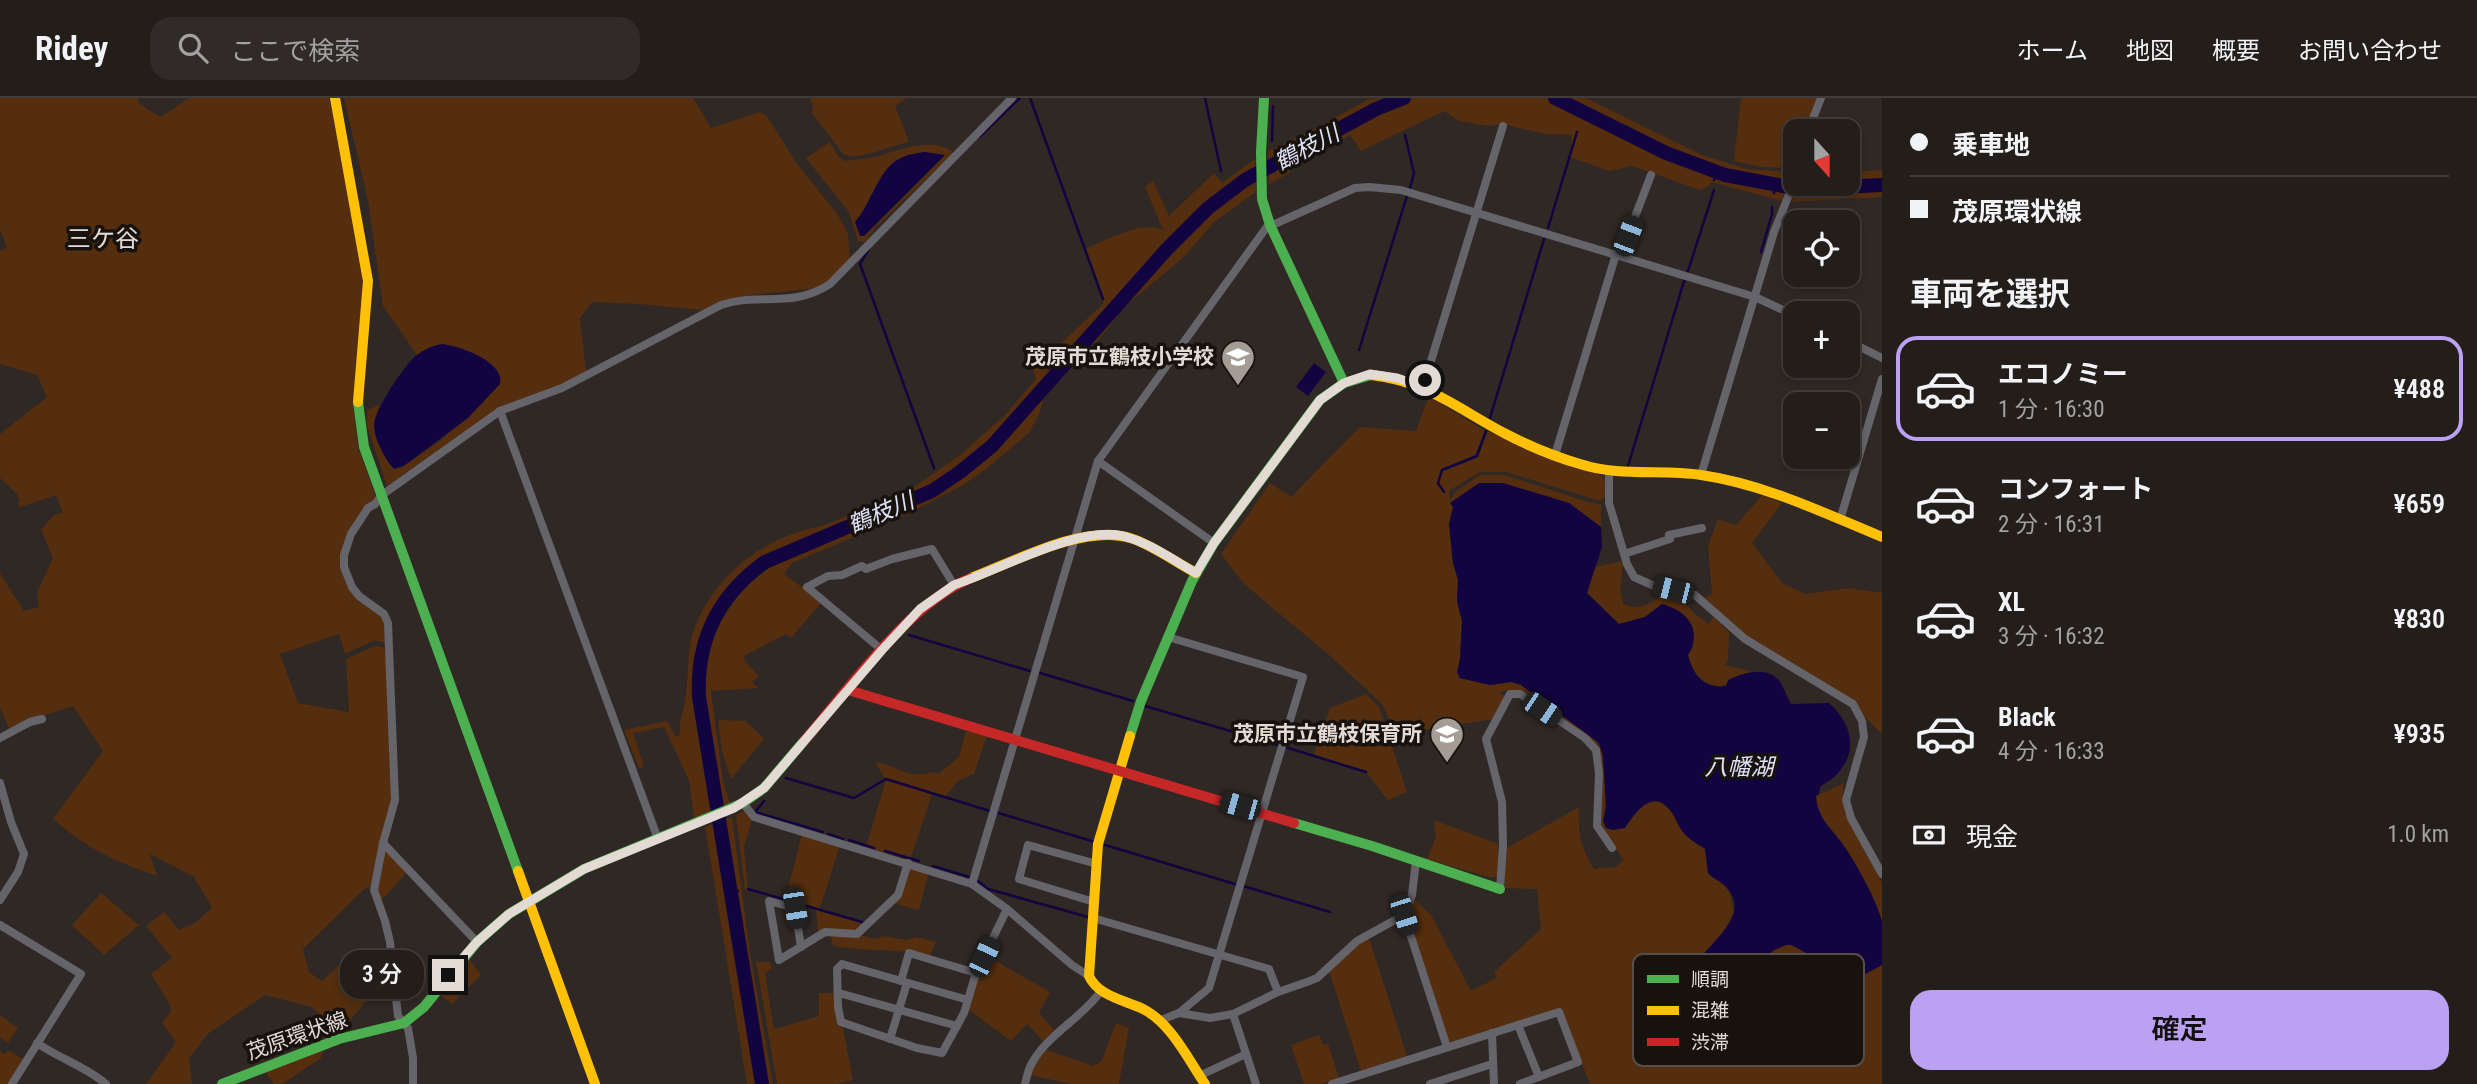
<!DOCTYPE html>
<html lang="ja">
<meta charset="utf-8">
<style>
:root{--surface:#241e1b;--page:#302b28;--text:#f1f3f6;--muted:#a3a2a3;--line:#413c3a;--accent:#bca0f2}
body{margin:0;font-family:"Roboto Condensed","Noto Sans JP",sans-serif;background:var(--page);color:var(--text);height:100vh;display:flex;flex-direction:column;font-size:26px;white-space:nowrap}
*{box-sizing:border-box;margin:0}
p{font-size:23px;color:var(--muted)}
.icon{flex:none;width:38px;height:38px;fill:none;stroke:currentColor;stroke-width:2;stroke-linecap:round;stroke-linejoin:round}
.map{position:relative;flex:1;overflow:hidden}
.details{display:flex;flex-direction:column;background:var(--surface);width:595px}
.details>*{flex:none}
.hud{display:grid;align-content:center;height:154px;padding:0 28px;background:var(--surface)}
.needle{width:46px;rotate:159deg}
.fabs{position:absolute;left:1783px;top:21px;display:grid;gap:14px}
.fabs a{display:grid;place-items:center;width:77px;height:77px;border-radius:14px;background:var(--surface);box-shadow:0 4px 10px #0003,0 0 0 2px var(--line);font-size:35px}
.end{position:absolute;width:32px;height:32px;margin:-16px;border:9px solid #e4dad4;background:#111;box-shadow:0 0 0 4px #111}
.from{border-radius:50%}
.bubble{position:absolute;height:49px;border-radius:21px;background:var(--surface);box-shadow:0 4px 10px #0003,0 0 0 2px var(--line);font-size:23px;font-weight:600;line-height:49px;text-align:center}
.car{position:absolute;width:21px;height:42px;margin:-21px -10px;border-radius:9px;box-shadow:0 0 5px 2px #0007;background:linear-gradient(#222 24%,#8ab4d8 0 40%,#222 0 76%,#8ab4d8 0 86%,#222 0)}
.hud b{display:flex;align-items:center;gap:24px;height:66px;font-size:26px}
.hud b+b{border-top:2px solid var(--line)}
.hud i{width:18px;height:18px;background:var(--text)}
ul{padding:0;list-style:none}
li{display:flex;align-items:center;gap:21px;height:105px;margin:0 14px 10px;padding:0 14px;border:4px solid transparent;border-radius:21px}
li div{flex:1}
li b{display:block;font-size:26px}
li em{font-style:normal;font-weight:600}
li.active{border-color:var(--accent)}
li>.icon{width:63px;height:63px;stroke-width:1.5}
h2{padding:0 28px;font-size:32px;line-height:84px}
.pay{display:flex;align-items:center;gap:18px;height:77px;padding:0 28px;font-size:26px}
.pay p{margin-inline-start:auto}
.action{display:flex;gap:14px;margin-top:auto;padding:14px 28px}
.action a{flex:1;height:80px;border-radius:21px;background:var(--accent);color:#111;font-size:28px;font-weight:600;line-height:80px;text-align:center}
header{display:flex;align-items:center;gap:42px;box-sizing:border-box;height:98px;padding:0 35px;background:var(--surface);border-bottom:2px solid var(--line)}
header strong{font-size:33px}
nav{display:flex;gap:38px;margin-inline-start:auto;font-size:24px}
.search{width:490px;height:63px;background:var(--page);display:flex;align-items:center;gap:18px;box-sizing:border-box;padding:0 24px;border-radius:21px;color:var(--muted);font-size:26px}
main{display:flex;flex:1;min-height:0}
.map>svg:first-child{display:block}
.green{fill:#542e0e;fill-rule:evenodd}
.water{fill:#120440}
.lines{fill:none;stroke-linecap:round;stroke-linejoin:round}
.stream{stroke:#120440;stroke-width:2.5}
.river{stroke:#120440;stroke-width:14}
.street{stroke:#65646b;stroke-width:8}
.fast{stroke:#4caf50;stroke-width:10}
.slow{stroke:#ffc107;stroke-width:10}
.jam{stroke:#c62828;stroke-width:10}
.route{stroke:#e4dad4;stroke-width:9}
.labels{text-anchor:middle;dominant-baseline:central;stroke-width:7;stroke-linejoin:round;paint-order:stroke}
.poi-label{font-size:21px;font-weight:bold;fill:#e4dad4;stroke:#18120e;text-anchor:end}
.street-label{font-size:21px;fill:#e4dad4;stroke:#18120e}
.water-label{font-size:23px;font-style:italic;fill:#dfe2f7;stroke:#18120e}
.quarter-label{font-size:24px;fill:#e4dad4;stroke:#18120e}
.key{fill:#18120e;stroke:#554e49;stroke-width:2}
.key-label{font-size:19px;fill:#e4dad4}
</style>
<header>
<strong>Ridey</strong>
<div class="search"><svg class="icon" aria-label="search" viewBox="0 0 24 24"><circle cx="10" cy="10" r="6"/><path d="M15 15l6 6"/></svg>ここで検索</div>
<nav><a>ホーム</a><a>地図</a><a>概要</a><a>お問い合わせ</a></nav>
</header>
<main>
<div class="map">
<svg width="1882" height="986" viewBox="0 0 1882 986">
<rect width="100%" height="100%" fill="#302824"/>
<g class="green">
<path d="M0,0H138L139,6L161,19L189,0H329L363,169L361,226L353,308L358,349L376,400L345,443L347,487L383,519L387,546L375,542L345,556L339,536L280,556L298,605L349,614L346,561L375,548L383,549L387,555L393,701L383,732L370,789L364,791L303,851L309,874L322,883L341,865L372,896L339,935L312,909L265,897L209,935L189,960L192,986H146L176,944L162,925L171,913L170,907L151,876L172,860L146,828L164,814L179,832L195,825L212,810L194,779L150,756L157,778C116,764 86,750 53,721L103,653L73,608L27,623L10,633L0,609V475L24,513L39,509L37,494L53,460L41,432L54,417L63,415L56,397L20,409L17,404L20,402L16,395L0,380V336L47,299L37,277L0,266V153L7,149L0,132Z"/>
<path d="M344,0H693L711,30L760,14L766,17L798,67L838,117L848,136L850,161L825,187L818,190L749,197L723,202L702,212L639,206L592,204L580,220L586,274L556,289L502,308L387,388L367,327V312L379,307L374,329L386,361L394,371L401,370L437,345L484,304L461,250C443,245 433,247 417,257L383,208L368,103Z"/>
<path d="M810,0H907L895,8L909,44C892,47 857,64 843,56L812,15L813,8Z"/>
<path d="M1396,0L1365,13L1294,52L1293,49L1289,50L1280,60L1268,67V53L1303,37L1369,1Z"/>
<path d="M1413,0H1547L1581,13L1694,69L1754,86L1786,90L1782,103L1711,84L1709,88L1700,92L1632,68L1609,73L1570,59L1572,37L1545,36L1502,26L1489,28L1459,23L1444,13L1361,53L1350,37L1297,66L1289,75L1269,86V73L1365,18Z"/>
<path d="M1561,0H1586L1702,57L1747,71L1791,74L1787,86C1745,80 1706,71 1668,53C1632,36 1599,14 1561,0Z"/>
<path d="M1741,0H1817L1805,33H1796L1795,61L1792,70L1761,69L1734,63Z"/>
<path d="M830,44L838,58L845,63C856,61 868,61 879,58C901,51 929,40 951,52L952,56L876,129L865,144L858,143L849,114L806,60ZM945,57L864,138H861L855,124C871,106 881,63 905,59C918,57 932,58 945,57Z"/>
<path d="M1255,61L1256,94L1214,124L1186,157L1123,210L1096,245L1084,249L1045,295L1040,314L1029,335L986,371L965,386L906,417L792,465L784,476L822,504L791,540L786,536L744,558L745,563L759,578L752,584L758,590L711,593L723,683L730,705L694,720L689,682L664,629L633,635L644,669L639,670L624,632L667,623L676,639L680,637V626C682,616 685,605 686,595C689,574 687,550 694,531C715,476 765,438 822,428L908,393L960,357L1006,316L1036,281L1032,268L1040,265L1104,205L1086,150C1108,142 1141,122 1163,132L1145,89L1153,83L1169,118L1214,75L1222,85Z"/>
<path d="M1882,72V85L1798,87L1848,86V74Z"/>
<path d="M1882,90V99L1792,104L1796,93Z"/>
<path d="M1429,298L1485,333L1475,357L1447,369V372L1478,359L1488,333L1529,352L1604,378L1607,397L1600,403L1506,374H1479L1449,393L1450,403L1454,395L1480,377H1505L1588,404L1601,406V429L1569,405L1450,406L1453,409L1449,426L1453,465L1458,482L1457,503L1462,523L1460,561L1457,574L1459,580L1490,587L1511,584L1521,587C1534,594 1594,635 1599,647C1608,664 1607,704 1603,723L1625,730C1634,717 1650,691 1668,710C1675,716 1677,727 1683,734C1688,741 1698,746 1705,751L1708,775L1725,787L1730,795L1734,815L1697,878L1706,892L1714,894L1752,871L1774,852L1786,847H1791L1813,858L1833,878L1852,883L1882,867V986H1590L1560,910L1452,944L1449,943L1407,814L1413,800L1431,817L1471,893L1497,880L1494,874L1541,831L1537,791L1505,790V751L1579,709C1578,736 1580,748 1594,771L1615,769L1624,762L1599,727L1598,652L1523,594L1505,593L1500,595L1506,599L1494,621L1396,636L1382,606L1328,556L1244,486L1221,456L1270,385L1291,399L1360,329L1416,333Z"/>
<path d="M1762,397L1782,405L1752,445L1782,485L1806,496L1849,490L1882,495V636L1864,618L1740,533L1703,500L1712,496L1708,448L1718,421L1736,427Z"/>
<path d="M1623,463L1620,493L1623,506C1640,513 1651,506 1664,494C1681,497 1693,517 1709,526L1713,519L1729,534L1728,561L1725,567L1753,574L1741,577L1721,589C1701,586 1693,577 1688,557L1694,548L1662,506L1645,519L1619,526L1586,495L1595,469Z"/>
<path d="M1366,596L1379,609L1407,694L1388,702L1366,674L1313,658L1330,610Z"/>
<path d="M718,622L746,623L764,641L731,681L722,654Z"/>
<path d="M966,633L987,637L974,676L958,683L945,699L932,696L910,762L866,749L886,682L875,664C900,668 905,682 933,674L938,676L959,659Z"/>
<path d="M1844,685L1842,703L1847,719L1882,785V824C1873,803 1864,784 1853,764C1841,743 1817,724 1816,698Z"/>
<path d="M744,713L752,722L744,749L748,791L745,792L736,717Z"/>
<path d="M732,719L750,855L773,986H763L721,723Z"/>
<path d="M1434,722L1498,746V777L1492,780L1427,761L1436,739Z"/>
<path d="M716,725L758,986H747L705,729Z"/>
<path d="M802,736L840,747L819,813L864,825L857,833L818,835L816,812L785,803Z"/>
<path d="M383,749L408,773L381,803L377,788Z"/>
<path d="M909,768L929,774L919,812L893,805Z"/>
<path d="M101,795L139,827L104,857L72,827Z"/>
<path d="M860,837L875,841L884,838L907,842L916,839L936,844L930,858C898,850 866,854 833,848L831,838Z"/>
<path d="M1369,840L1407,958L1361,973L1329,873L1359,845Z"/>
<path d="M987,858L1050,894L1039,915L1054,932L1043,943L1027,926L1011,943L968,911L976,883Z"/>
<path d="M469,861L481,877L452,906L439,896Z"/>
<path d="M756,864H770L772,871L765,875L774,931L819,918V895H836L853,982L837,986H777Z"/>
<path d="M0,917L18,930L8,945L0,939Z"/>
<path d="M1116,925L1129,930L1119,986H1070L1031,977L1036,963L1047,952L1093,968L1101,964Z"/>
<path d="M1319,937L1323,947L1328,946L1339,980L1322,986H1304L1291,947Z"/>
<path d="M323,950L321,960L282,986H274L265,974Z"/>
<path d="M8,952L24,962L8,986H0V953L5,957Z"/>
</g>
<g class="water">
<path d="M925,54L945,57L864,138H860L855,124C873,104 878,69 903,59C910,56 918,55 925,54Z"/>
<path d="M442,246C460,248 505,264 500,286L468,320L405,367L394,371C385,361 374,341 374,327C374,312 405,266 417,257C425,251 432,248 442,246Z"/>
<path d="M1314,265L1326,274L1308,298L1296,289Z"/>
<path d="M1479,385H1503L1569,405L1601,429L1602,449L1587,495L1619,526L1645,519L1662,506C1688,513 1703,532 1688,557C1693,577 1704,591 1726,588L1728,582C1744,574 1769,567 1781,585C1785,592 1787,600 1791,606L1829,605C1851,625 1859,651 1838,675C1834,681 1826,684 1820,689L1819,696L1816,698C1817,719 1830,729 1842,745C1856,765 1875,799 1882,823C1882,836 1882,853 1882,867L1852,883L1833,878L1813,859L1792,847H1786L1774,852L1752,871L1714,894L1706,892L1694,870C1705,845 1754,820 1726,789C1721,783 1713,781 1708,775L1705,751C1698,746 1688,741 1683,734C1677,727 1675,716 1668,710C1650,691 1634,717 1625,730L1613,732L1606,730L1603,723L1606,709L1603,658L1599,645L1521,587L1511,584L1490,587L1460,580L1457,574L1460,561L1462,523L1457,503L1458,482L1453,465L1449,426L1453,409L1450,405Z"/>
</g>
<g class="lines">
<g class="stream">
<path d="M1030,0L1103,201"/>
<path d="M1205,0L1221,73"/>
<path d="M1583,19L1586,14"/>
<path d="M1405,37L1414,75L1410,90"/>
<path d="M979,39L1020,0"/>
<path d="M1272,43L1273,8"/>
<path d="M1275,52L1280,63"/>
<path d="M1714,82L1717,74"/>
<path d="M1774,87V95"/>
<path d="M1548,130L1577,34"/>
<path d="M869,151L860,166L934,370"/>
<path d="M1761,154L1772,116V109"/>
<path d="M1687,176L1714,92"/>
<path d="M1359,252L1407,98"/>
<path d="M1490,320L1544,141"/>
<path d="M1628,368L1685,180"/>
<path d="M1444,394L1438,385L1442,372L1477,358L1486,333"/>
<path d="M909,537L1030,573"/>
<path d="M1037,574L1133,603"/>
<path d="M1145,608L1278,647"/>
<path d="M1285,649L1366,674"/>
<path d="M786,680L854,700L886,681L990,713"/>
<path d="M764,703L755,714L823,734"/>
<path d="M995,714L1095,744"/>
<path d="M828,736L843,741"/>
<path d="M849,742L874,750"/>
<path d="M1105,747L1238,787"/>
<path d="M885,753L919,763"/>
<path d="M933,768L969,779"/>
<path d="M978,783L988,791L1088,819"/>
<path d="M1243,788L1330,814"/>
<path d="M748,791L862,824"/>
<path d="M730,795L738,793"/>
</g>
<g class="river">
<path d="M1555,0L1666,55L1725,77L1799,91L1882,87"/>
<path d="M762,986L699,599C696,542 719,497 765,464L932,393L960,374L992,348L1167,151L1208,110L1245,82L1280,63L1376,11L1404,0"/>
</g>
<g class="street">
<path d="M1808,33L1821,0"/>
<path d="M1620,158L1651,77"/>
<path d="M1848,243L1882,260"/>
<path d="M1423,289L1503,28"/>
<path d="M500,313L658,741"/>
<path d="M1555,357L1616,156"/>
<path d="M1098,363L1214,445"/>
<path d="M1609,374V405L1627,466L1634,479L1652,487L1695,497L1745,541L1853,606L1862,623L1864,639L1846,702L1851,720L1882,776"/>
<path d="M1701,377L1774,134L1796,79"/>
<path d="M1840,422L1882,281"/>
<path d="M1624,456L1670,441L1669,437L1702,430"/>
<path d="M882,552L807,489L828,478L842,477L862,468L866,471L892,461L932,451L954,487"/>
<path d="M0,640L30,624L42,621"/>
<path d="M0,685L11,724L24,756L18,774L0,802"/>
<path d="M743,705L754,719L972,786L1007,811L1072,867L1089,878"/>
<path d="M383,745L477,844"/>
<path d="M1416,763L1412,797L1404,817L1447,949"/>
<path d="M972,786L1098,363L1266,130L1355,90L1369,89L1401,92L1755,199L1796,218"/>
<path d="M1500,791L1503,747L1502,704L1486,641L1510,596H1520L1585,640L1596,652L1599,675L1597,728L1612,750"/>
<path d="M1094,804L1019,781L1028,747L1097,766"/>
<path d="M1093,820L1269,871L1278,894"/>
<path d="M0,827L81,876L12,986"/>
<path d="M801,849L795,810L769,803L779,862L825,834L857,836L898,797L908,765"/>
<path d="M901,883L909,855L976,875"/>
<path d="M839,895L957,928"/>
<path d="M968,902L842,866L837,871L838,909L841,924L917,950L942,955L964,915L976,875L1007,811"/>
<path d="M1179,915L1210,920L1233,916L1278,894L1307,884L1317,880L1357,843L1404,817"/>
<path d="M1233,916L1256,986"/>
<path d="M1161,922L1179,915L1209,890L1303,579L1168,539"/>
<path d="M1518,927L1539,979"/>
<path d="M1492,935L1494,986"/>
<path d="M890,941L907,885"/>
<path d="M37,945C60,961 85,968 106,986"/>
<path d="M1199,978L1246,956"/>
<path d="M413,986V960L408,930L398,918L390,844L385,823L374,792L383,745L395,702L388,525L384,516L359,498L352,489L344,469V457L351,436L368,410L375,406L382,397L500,313L562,290L721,207C759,194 792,211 830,186L1012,0"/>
<path d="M1025,986C1027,979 1028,971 1032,965C1048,936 1082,920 1101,893"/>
<path d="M1332,986L1559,914L1578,964L1520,986"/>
<path d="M1430,986L1492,966"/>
</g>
<g class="fast">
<path d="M1264,0L1261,54L1262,101L1270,127L1344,285"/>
<path d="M358,304L364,349L518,773"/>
<path d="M1130,638L1141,603L1192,483L1214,445L1320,302L1344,285L1371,277"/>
<path d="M1294,725L1372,748L1500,791"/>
<path d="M222,986L339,941L404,925L424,909L477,844L509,816L584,771L743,705L764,690L804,643"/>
</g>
<g class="slow">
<path d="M335,0L368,183L358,304"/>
<path d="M1371,277C1427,283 1458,311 1506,336C1529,348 1556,359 1580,366C1620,379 1660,371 1701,377C1764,386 1824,415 1882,439"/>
<path d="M971,480C1016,463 1083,426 1130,440C1149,445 1177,465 1196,475"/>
<path d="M1130,638L1098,746L1089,878C1098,898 1124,902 1143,911C1171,925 1188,961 1205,986"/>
<path d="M518,773L595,986"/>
</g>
<g class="jam">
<path d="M848,592L1294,725"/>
<path d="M804,643C848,592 909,505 971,480"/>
</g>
</g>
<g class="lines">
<path class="route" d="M448,877L477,844L509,816L584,771L734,710L764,690L882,552L920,511L954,487C999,472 1079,427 1123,438C1148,444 1173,462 1196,475L1214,445L1320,302L1344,285L1370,276L1397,280L1423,289L1425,282"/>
</g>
<defs>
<g id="school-pin" transform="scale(1.75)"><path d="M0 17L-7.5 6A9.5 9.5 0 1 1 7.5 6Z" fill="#a59c96" stroke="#18120e"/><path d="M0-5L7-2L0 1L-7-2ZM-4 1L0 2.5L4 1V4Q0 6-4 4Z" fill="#fff"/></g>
</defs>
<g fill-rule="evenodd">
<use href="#school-pin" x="1238" y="259"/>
<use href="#school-pin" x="1447" y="636"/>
</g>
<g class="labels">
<g class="poi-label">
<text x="1214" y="259">茂原市立鶴枝小学校</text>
<text x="1422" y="636">茂原市立鶴枝保育所</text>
</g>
<g class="street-label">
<text transform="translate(297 938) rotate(-19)">茂原環状線</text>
</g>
<g class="water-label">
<text transform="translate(1307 50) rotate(-28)">鶴枝川</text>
<text transform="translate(881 415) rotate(-23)">鶴枝川</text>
<text x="1739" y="669">八幡湖</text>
</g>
<g class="quarter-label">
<text x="103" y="141">三ケ谷</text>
</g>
</g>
<rect x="1633" y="856" width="231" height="112" rx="10" class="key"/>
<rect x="1647" y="877" width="32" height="8" fill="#4caf50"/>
<rect x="1647" y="908" width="32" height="9" fill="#ffc107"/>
<rect x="1647" y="940" width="32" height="8" fill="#c62828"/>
<g class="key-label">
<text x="1691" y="888">順調</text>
<text x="1691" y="919">混雑</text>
<text x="1691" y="951">渋滞</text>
</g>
</svg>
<div class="fabs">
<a><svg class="needle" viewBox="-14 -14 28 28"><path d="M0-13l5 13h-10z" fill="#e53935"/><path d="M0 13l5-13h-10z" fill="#a3a2a3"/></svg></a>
<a><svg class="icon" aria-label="locate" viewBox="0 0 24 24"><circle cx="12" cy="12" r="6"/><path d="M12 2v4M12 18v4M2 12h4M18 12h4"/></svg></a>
<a>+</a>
<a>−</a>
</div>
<i class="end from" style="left:1425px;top:282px"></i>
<i class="end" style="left:448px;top:877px"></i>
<div class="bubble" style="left:340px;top:852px;width:84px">3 分</div>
<i class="car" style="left:1628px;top:138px;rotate:21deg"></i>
<i class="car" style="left:1673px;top:492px;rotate:284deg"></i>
<i class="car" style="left:1542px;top:611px;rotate:124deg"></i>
<i class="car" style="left:1240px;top:708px;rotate:286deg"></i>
<i class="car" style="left:795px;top:810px;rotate:171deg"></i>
<i class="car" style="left:1404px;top:817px;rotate:162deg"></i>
<i class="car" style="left:984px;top:859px;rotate:25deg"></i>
</div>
<section class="details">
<div class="hud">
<b><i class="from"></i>乗車地</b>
<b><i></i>茂原環状線</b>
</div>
<h2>車両を選択</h2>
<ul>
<li class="active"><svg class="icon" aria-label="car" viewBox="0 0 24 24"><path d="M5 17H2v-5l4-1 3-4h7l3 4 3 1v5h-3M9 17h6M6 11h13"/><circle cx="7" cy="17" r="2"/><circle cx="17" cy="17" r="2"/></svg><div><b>エコノミー</b><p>1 分 · 16:30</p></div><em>¥488</em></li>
<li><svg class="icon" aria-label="car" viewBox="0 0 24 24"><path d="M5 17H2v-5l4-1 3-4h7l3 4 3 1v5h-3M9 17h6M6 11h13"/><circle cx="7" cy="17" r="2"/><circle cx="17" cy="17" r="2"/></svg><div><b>コンフォート</b><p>2 分 · 16:31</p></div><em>¥659</em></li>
<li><svg class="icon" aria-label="car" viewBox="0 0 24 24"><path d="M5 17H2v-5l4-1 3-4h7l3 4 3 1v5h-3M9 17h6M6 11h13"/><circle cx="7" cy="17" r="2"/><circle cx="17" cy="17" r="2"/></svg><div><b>XL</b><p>3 分 · 16:32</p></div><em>¥830</em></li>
<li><svg class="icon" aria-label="car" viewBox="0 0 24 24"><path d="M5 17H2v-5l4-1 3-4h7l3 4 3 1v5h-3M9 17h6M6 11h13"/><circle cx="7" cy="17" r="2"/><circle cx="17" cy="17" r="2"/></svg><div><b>Black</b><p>4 分 · 16:33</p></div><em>¥935</em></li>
</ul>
<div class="pay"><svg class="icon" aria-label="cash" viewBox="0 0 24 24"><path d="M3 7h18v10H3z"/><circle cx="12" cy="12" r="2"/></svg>現金<p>1.0 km</p></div>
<div class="action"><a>確定</a></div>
</section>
</main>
